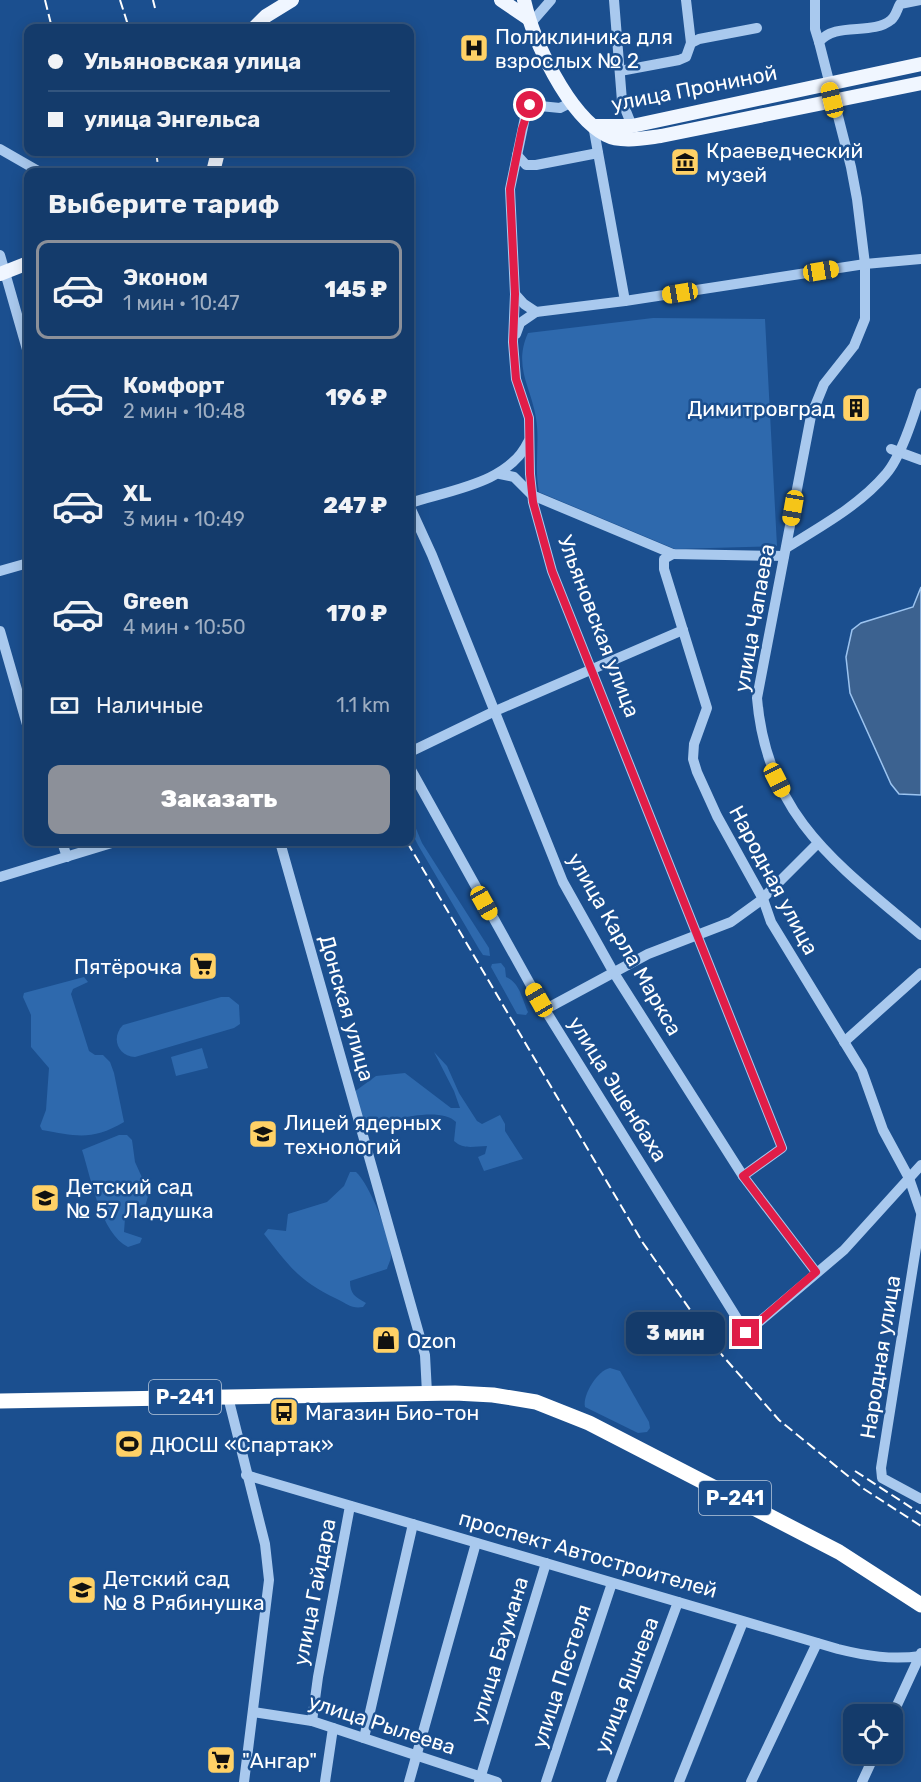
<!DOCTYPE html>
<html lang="ru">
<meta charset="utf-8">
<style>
:root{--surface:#143b6b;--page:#1d4271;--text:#f1f3f6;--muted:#9dadc1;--line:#33557e;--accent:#8c9099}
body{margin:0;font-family:Rubik,sans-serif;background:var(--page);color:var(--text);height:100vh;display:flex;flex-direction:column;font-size:22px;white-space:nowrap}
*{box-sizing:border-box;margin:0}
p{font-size:20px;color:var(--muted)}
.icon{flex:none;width:33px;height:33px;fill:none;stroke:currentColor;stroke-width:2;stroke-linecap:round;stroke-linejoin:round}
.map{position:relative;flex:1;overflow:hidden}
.sheet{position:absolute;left:24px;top:168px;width:390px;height:678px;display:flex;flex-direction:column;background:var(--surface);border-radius:12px;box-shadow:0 3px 15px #0003,0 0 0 2px var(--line)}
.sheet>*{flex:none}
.guide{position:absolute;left:24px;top:24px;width:390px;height:132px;border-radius:12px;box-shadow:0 3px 15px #0003,0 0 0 2px var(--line);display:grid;align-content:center;height:132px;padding:0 24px;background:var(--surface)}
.tools{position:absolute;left:843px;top:1704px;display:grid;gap:12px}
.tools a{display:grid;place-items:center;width:60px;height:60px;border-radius:12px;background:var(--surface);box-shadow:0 3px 15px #0003,0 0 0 2px var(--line);font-size:30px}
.end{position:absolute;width:27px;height:27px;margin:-14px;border:8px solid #e11d48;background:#fff;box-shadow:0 0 0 3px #fff}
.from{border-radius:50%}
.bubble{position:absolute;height:42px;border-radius:12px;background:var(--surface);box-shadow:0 3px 15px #0003,0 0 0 2px var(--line);font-size:20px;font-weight:800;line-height:42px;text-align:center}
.car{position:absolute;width:18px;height:36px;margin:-18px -9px;border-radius:8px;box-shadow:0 0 4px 2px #0007;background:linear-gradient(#f5c518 24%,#345 0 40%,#f5c518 0 76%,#345 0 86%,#f5c518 0)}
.guide b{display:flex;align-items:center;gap:21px;height:57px;font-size:22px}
.guide b+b{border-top:2px solid var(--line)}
.guide i{width:15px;height:15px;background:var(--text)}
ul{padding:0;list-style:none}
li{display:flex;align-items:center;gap:18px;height:99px;margin:0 12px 9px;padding:0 12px;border:3px solid transparent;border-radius:12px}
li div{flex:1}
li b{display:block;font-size:22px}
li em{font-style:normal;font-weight:800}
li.active{border-color:var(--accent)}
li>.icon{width:54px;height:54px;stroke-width:1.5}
h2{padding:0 24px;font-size:27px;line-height:72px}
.pay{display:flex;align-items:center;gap:15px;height:66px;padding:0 24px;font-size:22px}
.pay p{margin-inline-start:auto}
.cta{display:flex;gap:12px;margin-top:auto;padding:12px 24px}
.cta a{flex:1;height:69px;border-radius:12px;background:var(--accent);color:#fff;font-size:24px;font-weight:800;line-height:69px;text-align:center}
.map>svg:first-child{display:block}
.green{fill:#2e69ad}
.water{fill:#3c6290;stroke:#9cc4f0;stroke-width:1.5}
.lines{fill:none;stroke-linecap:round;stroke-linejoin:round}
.minor{stroke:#a9c9ee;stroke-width:10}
.major{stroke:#f0f6ff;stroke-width:14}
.highway{stroke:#fff;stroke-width:15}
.rail{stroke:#fff;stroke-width:2;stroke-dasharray:10 4.5;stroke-linecap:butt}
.route{stroke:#e11d48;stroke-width:8}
.labels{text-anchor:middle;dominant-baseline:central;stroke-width:5;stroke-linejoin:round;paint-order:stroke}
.shield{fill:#1b4f8f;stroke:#bbcadd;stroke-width:1.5}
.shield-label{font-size:20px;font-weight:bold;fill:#fff}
.poi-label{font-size:21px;fill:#fff;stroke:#1b4f8f;text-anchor:start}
.street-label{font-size:21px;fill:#fff;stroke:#1b4f8f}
</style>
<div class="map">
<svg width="921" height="1782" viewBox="0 0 921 1782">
<rect width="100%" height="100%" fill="#1b4f8f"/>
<g class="green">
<path d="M653,318L765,319L777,546L675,549L539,492C534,467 540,442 536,418C531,386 513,367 528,333Z"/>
<path d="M410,814L422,843L489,948L490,956L483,955L479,949L418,845L410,829Z"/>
<path d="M501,963L505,968L506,977C520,983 522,999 528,1012L526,1015L517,1014L491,967L492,964Z"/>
<path d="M84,977L88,982L73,989L71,994L89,1051L95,1055H103L110,1062L114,1073L124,1122C92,1141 76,1136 42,1130L40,1126L46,1110L49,1068L31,1047V1015L23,997L24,993Z"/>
<path d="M221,997H229L239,1005L240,1024L234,1028L135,1057C117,1056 111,1037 123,1025Z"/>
<path d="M202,1048L208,1068L176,1076L171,1057Z"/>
<path d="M434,1052L447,1066L459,1093L477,1121L482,1124L500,1115L505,1124V1131L523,1159L484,1171L478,1157L485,1154L487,1146C474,1146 464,1150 454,1141L456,1122C440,1105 385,1121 365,1128L354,1092L376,1076L405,1073L451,1108H460L454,1091Z"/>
<path d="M119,1135H127L132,1140L135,1162L149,1193L144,1210L125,1218L124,1232L142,1238L140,1243L128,1247C101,1234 91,1178 82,1150Z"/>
<path d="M350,1172H356C370,1185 390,1236 391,1256C391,1260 388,1265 387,1269L350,1281C350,1294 355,1297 366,1303L363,1307C352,1309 347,1304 337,1299C299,1281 289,1266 264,1234L268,1229L286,1231L288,1214L327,1202L344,1186Z"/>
<path d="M610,1368L620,1371L649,1422L650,1428L647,1432L638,1433L585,1407C582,1395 598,1370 610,1368Z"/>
</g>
<path class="water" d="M921,587V795L899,794L891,784L850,693L846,657L852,630L861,623L913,607Z"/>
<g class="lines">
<g class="minor">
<path d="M614,0L622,101L632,126"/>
<path d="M686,0L691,43"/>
<path d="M815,0V29L819,42"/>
<path d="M920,0L900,4C897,9 896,16 891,20C872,36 835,21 819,42L851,167L857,199L865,264V319L854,346L824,384L811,416L757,698C767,817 837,864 921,935"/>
<path d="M531,23L551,0"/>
<path d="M620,71L679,60L686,57L691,43L699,39L757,28"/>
<path d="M570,103L560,108L530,105L527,108L510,189L515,294L513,342L516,379L529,418L530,474L533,502L552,571L782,1148L743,1176"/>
<path d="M593,125L625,301"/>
<path d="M0,149L40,172"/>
<path d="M517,155L526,165H536L598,153"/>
<path d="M0,255L28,353"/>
<path d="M515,294L524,304L536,312"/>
<path d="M516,334L520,323L536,312L625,301L865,264L921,259"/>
<path d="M891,449L921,460"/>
<path d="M500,474L514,477L532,495L673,554L784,556"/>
<path d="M410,503C450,490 509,483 528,442"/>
<path d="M410,507L432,555L563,882L614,973L743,1176L816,1272"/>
<path d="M786,548C820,527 860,505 886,474C901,457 914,415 921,393"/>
<path d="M673,554L664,559V569L707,708L694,744L693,759L697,772L717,816L763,899L771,922L862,1071L883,1130L909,1178L921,1213"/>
<path d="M0,571L28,563"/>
<path d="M0,631L28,728"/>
<path d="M410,752L493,712L683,630"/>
<path d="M410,768L539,1000L746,1333L844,1250L921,1165"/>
<path d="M62,842L67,857"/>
<path d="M280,842L425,1355L427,1393"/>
<path d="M0,877L115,842"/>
<path d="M546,1009L648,954L731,922L760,901L817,844"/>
<path d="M844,1042L921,973"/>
<path d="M921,1216L881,1468L882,1478L921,1499"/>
<path d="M228,1397L265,1544L269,1580L244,1782"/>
<path d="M246,1475L838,1649C866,1656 892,1660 921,1656"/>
<path d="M253,1712L312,1721L497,1782"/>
<path d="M892,1716L921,1653"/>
<path d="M312,1721L318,1677L350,1506"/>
<path d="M364,1738L413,1524"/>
<path d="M325,1782L333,1728"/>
<path d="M409,1782L476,1543"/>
<path d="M479,1782L546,1563"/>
<path d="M546,1782L612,1583"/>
<path d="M611,1782L678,1602"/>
<path d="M679,1782L743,1622"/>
<path d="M751,1782L817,1643"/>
<path d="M862,1782L875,1754"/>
</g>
<g class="major">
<path d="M501,0L529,19"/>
<path d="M524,0C533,40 568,115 606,135C621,143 645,138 661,136L921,83"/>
<path d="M254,28L266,16L292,0"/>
<path d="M595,126H632L921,64"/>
<path d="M213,172L218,152"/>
<path d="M0,274L28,263"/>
</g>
<path class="highway" d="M0,1401L455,1393L493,1395L536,1402L589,1423L839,1552L921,1605"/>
<g class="rail">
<path d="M45,0L52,28"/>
<path d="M120,0L129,28"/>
<path d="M153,0L155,8"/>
<path d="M156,152L159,172"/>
<path d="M407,842L643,1243L722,1355L779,1420L864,1489L921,1526"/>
<path d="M855,1471L921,1514"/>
</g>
</g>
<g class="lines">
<path class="route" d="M530,105L522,129L510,189L515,294L513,342L516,379L529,418L530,474L533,502L552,571L782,1148L743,1176L816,1272L746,1333"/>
</g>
<defs>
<g id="hospital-square" transform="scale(1.5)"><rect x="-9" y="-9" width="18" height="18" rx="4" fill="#ffd166" stroke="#1b4f8f"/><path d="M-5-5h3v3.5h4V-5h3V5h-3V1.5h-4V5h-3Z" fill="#111"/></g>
<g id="museum-square" transform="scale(1.5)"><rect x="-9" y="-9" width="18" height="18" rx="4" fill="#ffd166" stroke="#1b4f8f"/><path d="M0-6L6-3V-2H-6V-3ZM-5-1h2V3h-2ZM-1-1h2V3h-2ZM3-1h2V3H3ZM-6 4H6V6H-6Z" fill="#111"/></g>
<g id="building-square" transform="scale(1.5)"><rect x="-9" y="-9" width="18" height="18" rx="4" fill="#ffd166" stroke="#1b4f8f"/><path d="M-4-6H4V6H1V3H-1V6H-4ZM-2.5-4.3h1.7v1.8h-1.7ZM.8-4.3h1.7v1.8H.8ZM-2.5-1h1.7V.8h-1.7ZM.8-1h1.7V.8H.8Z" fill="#111"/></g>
<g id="supermarket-square" transform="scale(1.5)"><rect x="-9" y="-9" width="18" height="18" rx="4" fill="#ffd166" stroke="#1b4f8f"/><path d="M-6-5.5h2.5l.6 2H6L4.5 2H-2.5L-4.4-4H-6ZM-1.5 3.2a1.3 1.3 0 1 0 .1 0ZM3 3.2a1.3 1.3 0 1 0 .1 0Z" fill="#111"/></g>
<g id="school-square" transform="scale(1.5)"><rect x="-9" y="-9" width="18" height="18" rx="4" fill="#ffd166" stroke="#1b4f8f"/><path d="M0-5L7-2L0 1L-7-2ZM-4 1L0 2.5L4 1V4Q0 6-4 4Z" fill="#111"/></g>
<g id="shop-square" transform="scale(1.5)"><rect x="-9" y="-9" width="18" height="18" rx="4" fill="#ffd166" stroke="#1b4f8f"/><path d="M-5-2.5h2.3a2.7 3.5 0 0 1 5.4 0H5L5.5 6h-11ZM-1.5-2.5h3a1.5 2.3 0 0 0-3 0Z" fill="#111"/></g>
<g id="bus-square" transform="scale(1.5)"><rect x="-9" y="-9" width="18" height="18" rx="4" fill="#ffd166" stroke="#1b4f8f"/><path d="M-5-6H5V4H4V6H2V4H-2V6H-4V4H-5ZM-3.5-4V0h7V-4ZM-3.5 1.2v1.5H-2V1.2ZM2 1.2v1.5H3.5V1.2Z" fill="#111"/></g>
<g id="stadium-square" transform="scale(1.5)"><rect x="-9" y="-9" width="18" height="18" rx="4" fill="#ffd166" stroke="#1b4f8f"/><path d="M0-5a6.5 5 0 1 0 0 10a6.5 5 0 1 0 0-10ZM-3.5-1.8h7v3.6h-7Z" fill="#111"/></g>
</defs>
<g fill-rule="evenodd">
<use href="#hospital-square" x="474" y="48"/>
<use href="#museum-square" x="685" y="162"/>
<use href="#building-square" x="856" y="408"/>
<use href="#supermarket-square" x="203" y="966"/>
<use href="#school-square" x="263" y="1134"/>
<use href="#school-square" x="45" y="1198"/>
<use href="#shop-square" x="386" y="1340"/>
<use href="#bus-square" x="284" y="1412"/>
<use href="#stadium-square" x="129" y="1444"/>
<use href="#school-square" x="82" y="1590"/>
<use href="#supermarket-square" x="221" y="1760"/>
</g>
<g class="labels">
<g class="shield">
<rect x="149" y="1380" width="72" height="34" rx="4.5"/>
<rect x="699" y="1481" width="72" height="34" rx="4.5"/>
</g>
<g class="shield-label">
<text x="185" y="1397">Р-241</text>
<text x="735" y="1498">Р-241</text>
</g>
<g class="poi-label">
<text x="495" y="36">Поликлиника для<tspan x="495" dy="24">взрослых № 2</tspan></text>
<text x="706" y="150">Краеведческий<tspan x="706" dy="24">музей</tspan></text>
<text x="835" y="408" text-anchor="end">Димитровград</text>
<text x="182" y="966" text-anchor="end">Пятёрочка</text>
<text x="284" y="1122">Лицей ядерных<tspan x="284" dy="24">технологий</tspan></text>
<text x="66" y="1186">Детский сад<tspan x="66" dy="24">№ 57 Ладушка</tspan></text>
<text x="407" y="1340">Ozon</text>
<text x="305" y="1412">Магазин Био-тон</text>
<text x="150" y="1444">ДЮСШ «Спартак»</text>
<text x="103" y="1578">Детский сад<tspan x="103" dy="24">№ 8 Рябинушка</tspan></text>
<text x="242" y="1760">"Ангар"</text>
</g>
<g class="street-label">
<text transform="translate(694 88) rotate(-11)">улица Прониной</text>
<text transform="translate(754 618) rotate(-80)">улица Чапаева</text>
<text transform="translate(599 626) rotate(69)">Ульяновская улица</text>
<text transform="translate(774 880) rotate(62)">Народная улица</text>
<text transform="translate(625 944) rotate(60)">улица Карла Маркса</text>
<text transform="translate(347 1008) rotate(74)">Донская улица</text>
<text transform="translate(618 1089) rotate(58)">улица Эшенбаха</text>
<text transform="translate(880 1357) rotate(-81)">Народная улица</text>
<text transform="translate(588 1554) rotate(16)">проспект Автостроителей</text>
<text transform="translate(314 1592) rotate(-79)">улица Гайдара</text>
<text transform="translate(499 1650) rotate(-73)">улица Баумана</text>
<text transform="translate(561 1676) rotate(-72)">улица Пестеля</text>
<text transform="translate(626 1685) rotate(-69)">улица Яшнева</text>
<text transform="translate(382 1724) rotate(18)">улица Рылеева</text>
</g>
</g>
</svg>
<div class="tools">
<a><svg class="icon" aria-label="locate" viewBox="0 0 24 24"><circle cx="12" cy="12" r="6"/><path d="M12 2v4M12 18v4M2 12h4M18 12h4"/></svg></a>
</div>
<i class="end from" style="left:530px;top:105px"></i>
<i class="end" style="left:746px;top:1333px"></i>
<div class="bubble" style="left:626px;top:1312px;width:99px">3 мин</div>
<i class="car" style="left:832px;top:100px;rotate:346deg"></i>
<i class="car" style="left:821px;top:271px;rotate:81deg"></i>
<i class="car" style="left:680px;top:293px;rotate:261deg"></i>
<i class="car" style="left:793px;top:508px;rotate:190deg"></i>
<i class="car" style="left:777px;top:780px;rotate:153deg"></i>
<i class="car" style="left:484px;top:903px;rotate:151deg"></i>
<i class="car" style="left:539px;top:1000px;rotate:330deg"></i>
<div class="guide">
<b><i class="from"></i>Ульяновская улица</b>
<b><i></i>улица Энгельса</b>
</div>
<section class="sheet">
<h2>Выберите тариф</h2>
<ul>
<li class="active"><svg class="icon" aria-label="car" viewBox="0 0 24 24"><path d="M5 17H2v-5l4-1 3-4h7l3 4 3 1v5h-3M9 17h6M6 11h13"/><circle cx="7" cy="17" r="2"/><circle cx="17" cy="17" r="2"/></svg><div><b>Эконом</b><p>1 мин · 10:47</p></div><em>145 ₽</em></li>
<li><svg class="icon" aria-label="car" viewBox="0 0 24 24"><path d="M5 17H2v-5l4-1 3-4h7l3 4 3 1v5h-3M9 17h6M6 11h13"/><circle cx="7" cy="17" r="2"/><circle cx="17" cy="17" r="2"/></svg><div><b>Комфорт</b><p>2 мин · 10:48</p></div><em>196 ₽</em></li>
<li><svg class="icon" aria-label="car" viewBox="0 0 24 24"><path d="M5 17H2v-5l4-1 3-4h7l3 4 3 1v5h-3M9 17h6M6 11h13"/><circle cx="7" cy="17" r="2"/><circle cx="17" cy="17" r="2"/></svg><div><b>XL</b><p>3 мин · 10:49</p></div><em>247 ₽</em></li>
<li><svg class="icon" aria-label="car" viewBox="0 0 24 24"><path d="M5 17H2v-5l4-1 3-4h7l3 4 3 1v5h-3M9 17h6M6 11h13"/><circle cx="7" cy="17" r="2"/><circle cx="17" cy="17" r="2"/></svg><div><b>Green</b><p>4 мин · 10:50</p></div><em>170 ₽</em></li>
</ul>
<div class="pay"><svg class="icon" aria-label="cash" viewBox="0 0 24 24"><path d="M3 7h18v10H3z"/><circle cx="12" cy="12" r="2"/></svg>Наличные<p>1.1 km</p></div>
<div class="cta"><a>Заказать</a></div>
</section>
</div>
